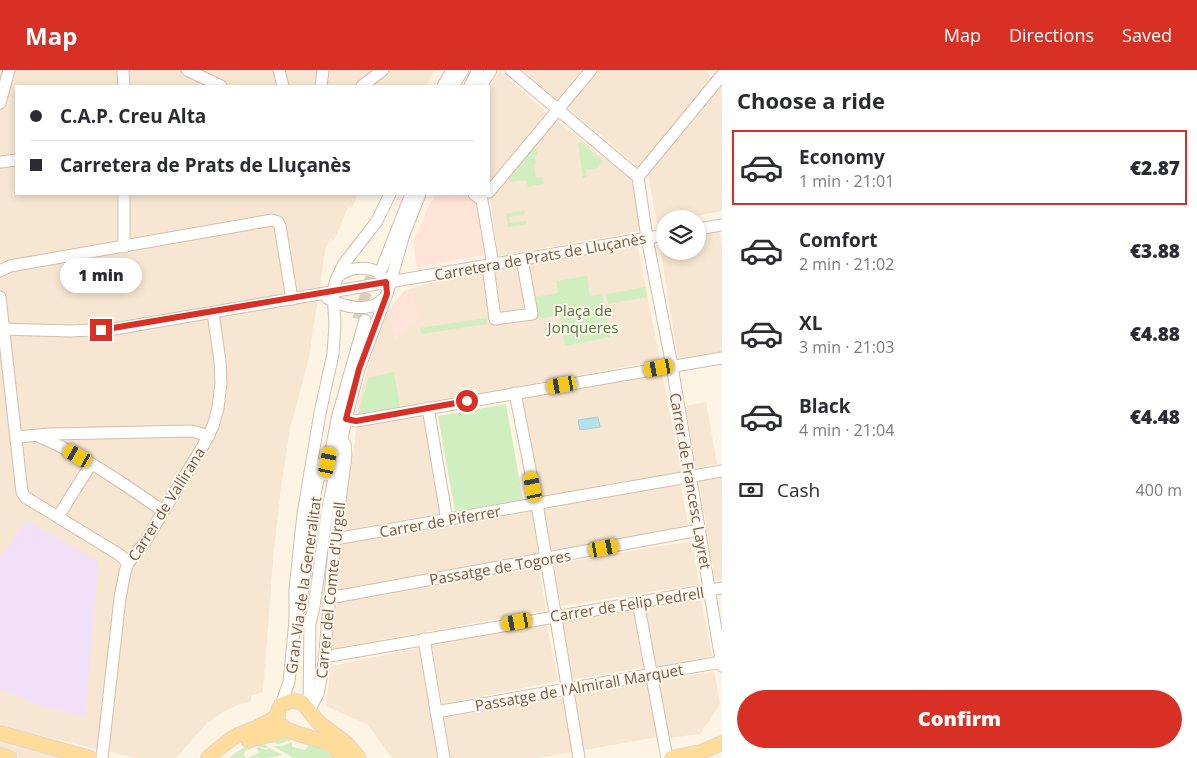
<!DOCTYPE html>
<meta charset="utf-8">
<style>
:root{--surface:#fff;--page:#f7f7f7;--text:#2b2b33;--muted:#7c7c81;--line:#e1e1e2;--accent:#d93025}
body{margin:0;font-family:"Open Sans",sans-serif;background:var(--page);color:var(--text);height:100vh;display:flex;flex-direction:column;font-size:19px;white-space:nowrap}
*{box-sizing:border-box;margin:0}
p{font-size:16px;color:var(--muted)}
.icon{flex:none;width:28px;height:28px;fill:none;stroke:currentColor;stroke-width:2;stroke-linecap:round;stroke-linejoin:round}
.map{position:relative;flex:1;overflow:hidden}
.drawer{display:flex;flex-direction:column;background:var(--surface);width:475px}
.drawer>*{flex:none}
.top-card{position:absolute;left:15px;top:15px;width:475px;height:110px;border-radius:0px;box-shadow:0 2px 8px #0003;display:grid;align-content:center;height:110px;padding:0 15px;background:var(--surface)}
.controls{position:absolute;left:656px;top:140px;display:grid;gap:10px}
.controls a{display:grid;place-items:center;width:50px;height:50px;border-radius:50%;background:var(--surface);box-shadow:0 2px 8px #0003;font-size:25px}
.end{position:absolute;width:22px;height:22px;margin:-11px;border:6px solid #d93025;background:#fff;box-shadow:0 0 0 2px #fff}
.from{border-radius:50%}
.bubble{position:absolute;height:35px;border-radius:18px;background:var(--surface);box-shadow:0 2px 8px #0003;font-size:16px;font-weight:800;line-height:35px;text-align:center}
.car{position:absolute;width:15px;height:30px;margin:-15px -8px;border-radius:6px;box-shadow:0 0 4px 1px #0007;background:linear-gradient(#f5c518 24%,#345 0 40%,#f5c518 0 76%,#345 0 86%,#f5c518 0)}
.top-card b{display:flex;align-items:center;gap:18px;height:48px;font-size:19px}
.top-card b+b{border-top:1px solid var(--line)}
.top-card i{width:12px;height:12px;background:var(--text)}
ul{padding:0;list-style:none}
li{display:flex;align-items:center;gap:15px;height:75px;margin:0 10px 8px;padding:0 5px;border:2px solid transparent;border-radius:0px}
li div{flex:1}
li b{display:block;font-size:19px}
li em{font-style:normal;font-weight:800}
li.selected{border-color:var(--accent)}
li>.icon{width:45px;height:45px;stroke-width:1.5}
h2{padding:0 15px;font-size:22px;line-height:60px}
.pay{display:flex;align-items:center;gap:12px;height:55px;padding:0 15px;font-size:19px}
.pay p{margin-inline-start:auto}
.button{display:flex;gap:10px;margin-top:auto;padding:10px 15px}
.button a{flex:1;height:58px;border-radius:30px;background:var(--accent);color:#fff;font-size:20px;font-weight:800;line-height:58px;text-align:center}
header{display:flex;align-items:center;gap:30px;box-sizing:border-box;height:70px;padding:0 25px;background:var(--accent);color:#fff}
header strong{font-size:24px}
nav{display:flex;gap:28px;margin-inline-start:auto;font-size:18px}
main{display:flex;flex:1;min-height:0}
.map>svg:first-child{display:block}
.residential{fill:#f7e6d1}
.commercial{fill:#ffe4d7}
.education{fill:#f2e0fb}
.green{fill:#d1eec0}
.water{fill:#b6e1ea;stroke:#9bd1dd}
.lines{fill:none;stroke-linecap:round;stroke-linejoin:round}
.minor-tunnel{stroke:#ddcebc;stroke-width:11;stroke-dasharray:11 5.5;stroke-linecap:butt}
.minor-casing{stroke:#d3beab;stroke-width:13}
.major-casing{stroke:#dfd7d3;stroke-width:16}
.minor{stroke:#fff;stroke-width:11}
.major{stroke:#ffdc9a;stroke-width:14}
.route{stroke:#d93025;stroke-width:6}
.labels{text-anchor:middle;dominant-baseline:central;stroke-width:4;stroke-linejoin:round;paint-order:stroke}
.street-label{font-size:15px;fill:#795a46;stroke:#fff8ec}
.park-label{font-size:15px;fill:#4c7a3b;stroke:#fff8ec}
</style>
<header>
<strong>Map</strong>
<nav><a>Map</a><a>Directions</a><a>Saved</a></nav>
</header>
<main>
<div class="map">
<svg width="722" height="688" viewBox="0 0 722 688">
<rect width="100%" height="100%" fill="#fef4e3"/>
<g class="residential">
<path d="M0,0H435L426,16H16V124H358L352,138L348,137L334,171L330,169L325,181L309,288L290,359L282,411L274,479L263,622L251,626V631L237,635L223,642L207,653L176,688H135L17,660L0,654Z"/>
<path d="M499,0L547,43L489,112V18Z"/>
<path d="M524,0H582L557,30Z"/>
<path d="M597,0H705L714,8L639,97L566,36Z"/>
<path d="M722,14V141L681,149H665V152L657,153L648,104Z"/>
<path d="M556,50L632,109L640,161L498,186L489,122Z"/>
<path d="M719,160L722,175V282L678,289L659,170L665,169V181H698V163Z"/>
<path d="M637,173L660,290L354,347L382,248L404,221L426,214Z"/>
<path d="M662,303L682,406L540,429L522,326Z"/>
<path d="M706,332L717,394L696,398L685,336Z"/>
<path d="M423,344L441,443L342,461L357,356Z"/>
<path d="M722,407V510L715,511L699,411Z"/>
<path d="M680,413L689,459L552,484L543,439Z"/>
<path d="M532,441L539,487L334,522L338,474Z"/>
<path d="M692,471L699,514L561,536L554,494Z"/>
<path d="M539,497L546,540L331,579L337,531Z"/>
<path d="M700,526L712,586L656,597L644,537Z"/>
<path d="M627,536L634,542L643,597L571,610L562,549Z"/>
<path d="M546,551L558,611L442,634L431,573Z"/>
<path d="M419,578L438,688H392L368,655L326,636L331,596Z"/>
<path d="M714,601L720,634L700,664L669,668L659,611Z"/>
<path d="M648,612L658,667L584,680L574,625Z"/>
<path d="M564,627L573,682L538,688H448L441,648Z"/>
<path d="M0,669L9,673L64,688H0Z"/>
</g>
<g class="commercial">
<path d="M434,124H465L476,133L485,185L417,197L413,173L431,131L434,130Z"/>
<path d="M410,218L412,220L418,246L395,270L389,243Z"/>
</g>
<path class="education" d="M27,450L98,492L85,647L37,635L0,618V489Z"/>
<g class="green">
<path d="M581,72L603,91L598,98L586,100V107L583,108L578,73Z"/>
<path d="M534,78L537,80L538,85H535L536,94L534,95L536,108L543,107L544,114L528,117L526,110L512,112L509,109Z"/>
<path d="M524,140L525,144L509,147L510,153L526,151L527,154L508,157L506,144Z"/>
<path d="M587,206L590,226L602,224L610,267L565,276L560,245L537,249L534,227L558,223L556,211Z"/>
<path d="M646,217L647,227L608,234L606,224Z"/>
<path d="M486,248L487,254L421,264L420,258Z"/>
<path d="M394,302L400,337L358,344L368,308Z"/>
<path d="M506,334L523,430L455,441L438,346Z"/>
<path d="M286,668C304,670 321,677 336,688H294L273,676H282L292,672V677L305,680L308,677L307,675L292,670L278,674L273,672V670Z"/>
<path d="M259,671L268,677L266,678L257,676L245,681L244,686L247,688H229L241,679Z"/>
<path d="M258,677L266,680L269,678L283,685L267,688H247L259,683L257,678Z"/>
</g>
<path class="water" d="M598,347L600,357L580,360L578,350Z"/>
<g class="lines">
<path class="minor-tunnel" d="M358,249L375,194"/>
<g class="minor-casing">
<g id="minor">
<path d="M123,0L124,16"/>
<path d="M187,0L221,16"/>
<path d="M279,0L283,16"/>
<path d="M511,0L638,107L647,168L672,296L722,596"/>
<path d="M321,16L323,0"/>
<path d="M362,16L383,0"/>
<path d="M443,16L452,0"/>
<path d="M453,16L463,0"/>
<path d="M470,16L478,0"/>
<path d="M481,16L491,0"/>
<path d="M0,33L9,0"/>
<path d="M0,92L16,90"/>
<path d="M638,107L722,5"/>
<path d="M489,122L591,0"/>
<path d="M474,124L482,130L493,195"/>
<path d="M698,159L722,155"/>
<path d="M124,177V124"/>
<path d="M488,196L495,249L532,244L522,189"/>
<path d="M382,198L411,124"/>
<path d="M0,201L10,196L272,150L278,152L280,156L292,229"/>
<path d="M338,207C350,194 385,194 386,217"/>
<path d="M0,227L22,422L25,427L120,485L128,493"/>
<path d="M327,228C343,237 371,244 384,228"/>
<path d="M0,259L70,261L114,259L665,165"/>
<path d="M515,323L537,434L579,688"/>
<path d="M428,338L447,450"/>
<path d="M346,349L356,351L722,288"/>
<path d="M38,366C81,384 124,414 163,441"/>
<path d="M17,367L50,364L192,361L209,366"/>
<path d="M326,405L338,345L365,250"/>
<path d="M58,447L91,394"/>
<path d="M335,469L722,401"/>
<path d="M329,528L700,460"/>
<path d="M638,532L667,688"/>
<path d="M295,551V519L303,444L320,343L333,284L335,255L333,221L336,210L343,195L377,151L390,124"/>
<path d="M310,553L314,537L327,443L346,349L359,299L387,224L404,164L420,124"/>
<path d="M424,569L444,688"/>
<path d="M324,587L722,518"/>
<path d="M281,635L289,612L295,551L301,533L314,430L321,394"/>
<path d="M311,637L318,624L324,593L335,469L346,385L345,374"/>
<path d="M309,641L310,548"/>
<path d="M436,642L721,592"/>
<path d="M102,688L120,528L125,502L128,493L143,475L203,376L213,356L218,338L221,313L220,291L213,243"/>
</g>
</g>
<g class="major-casing">
<g id="major">
<path d="M0,663L90,688"/>
<path d="M248,670L286,661"/>
<path d="M0,685L9,688"/>
<path d="M208,688C217,680 226,672 236,666C251,659 265,656 278,645"/>
<path d="M345,688C340,683 334,676 327,673C311,664 263,664 281,635L291,631L302,632L318,652L346,673L359,688"/>
<path d="M671,688L701,682L722,673"/>
</g>
</g>
<use href="#minor" class="minor"/>
<use href="#major" class="major"/>
</g>
<g class="lines">
<path class="route" d="M101,260L386,212L387,224L359,299L346,349L356,351L467,331"/>
</g>
<g class="labels">
<g class="street-label">
<text transform="translate(540 186) rotate(-10)">Carretera de Prats de Lluçanès</text>
<text transform="translate(691 411) rotate(80)">Carrer de Francesc Layret</text>
<text transform="translate(166 434) rotate(-58)">Carrer de Vallirana</text>
<text transform="translate(440 451) rotate(-10)">Carrer de Piferrer</text>
<text transform="translate(500 497) rotate(-10)">Passatge de Togores</text>
<text transform="translate(303 515) rotate(-82)">Gran Via de la Generalitat</text>
<text transform="translate(330 520) rotate(-84)">Carrer del Comte d'Urgell</text>
<text transform="translate(627 534) rotate(-9)">Carrer de Felip Pedrell</text>
<text transform="translate(579 617) rotate(-10)">Passatge de l'Almirall Marquet</text>
</g>
<g class="park-label">
<text x="583" y="240">Plaça de<tspan x="583" dy="17">Jonqueres</tspan></text>
</g>
</g>
</svg>
<div class="controls">
<a><svg class="icon" aria-label="layers" viewBox="0 0 24 24"><path d="M12 4l9 5-9 5-9-5zM3 14l9 5 9-5"/></svg></a>
</div>
<i class="end from" style="left:467px;top:331px"></i>
<i class="end" style="left:101px;top:260px"></i>
<div class="bubble" style="left:60px;top:188px;width:82px">1 min</div>
<i class="car" style="left:659px;top:298px;rotate:260deg"></i>
<i class="car" style="left:562px;top:315px;rotate:260deg"></i>
<i class="car" style="left:78px;top:386px;rotate:300deg"></i>
<i class="car" style="left:328px;top:392px;rotate:12deg"></i>
<i class="car" style="left:533px;top:417px;rotate:349deg"></i>
<i class="car" style="left:604px;top:478px;rotate:79deg"></i>
<i class="car" style="left:517px;top:552px;rotate:260deg"></i>
<div class="top-card">
<b><i class="from"></i>C.A.P. Creu Alta</b>
<b><i></i>Carretera de Prats de Lluçanès</b>
</div>
</div>
<section class="drawer">
<h2>Choose a ride</h2>
<ul>
<li class="selected"><svg class="icon" aria-label="car" viewBox="0 0 24 24"><path d="M5 17H2v-5l4-1 3-4h7l3 4 3 1v5h-3M9 17h6M6 11h13"/><circle cx="7" cy="17" r="2"/><circle cx="17" cy="17" r="2"/></svg><div><b>Economy</b><p>1 min · 21:01</p></div><em>€2.87</em></li>
<li><svg class="icon" aria-label="car" viewBox="0 0 24 24"><path d="M5 17H2v-5l4-1 3-4h7l3 4 3 1v5h-3M9 17h6M6 11h13"/><circle cx="7" cy="17" r="2"/><circle cx="17" cy="17" r="2"/></svg><div><b>Comfort</b><p>2 min · 21:02</p></div><em>€3.88</em></li>
<li><svg class="icon" aria-label="car" viewBox="0 0 24 24"><path d="M5 17H2v-5l4-1 3-4h7l3 4 3 1v5h-3M9 17h6M6 11h13"/><circle cx="7" cy="17" r="2"/><circle cx="17" cy="17" r="2"/></svg><div><b>XL</b><p>3 min · 21:03</p></div><em>€4.88</em></li>
<li><svg class="icon" aria-label="car" viewBox="0 0 24 24"><path d="M5 17H2v-5l4-1 3-4h7l3 4 3 1v5h-3M9 17h6M6 11h13"/><circle cx="7" cy="17" r="2"/><circle cx="17" cy="17" r="2"/></svg><div><b>Black</b><p>4 min · 21:04</p></div><em>€4.48</em></li>
</ul>
<div class="pay"><svg class="icon" aria-label="cash" viewBox="0 0 24 24"><path d="M3 7h18v10H3z"/><circle cx="12" cy="12" r="2"/></svg>Cash<p>400 m</p></div>
<div class="button"><a>Confirm</a></div>
</section>
</main>
